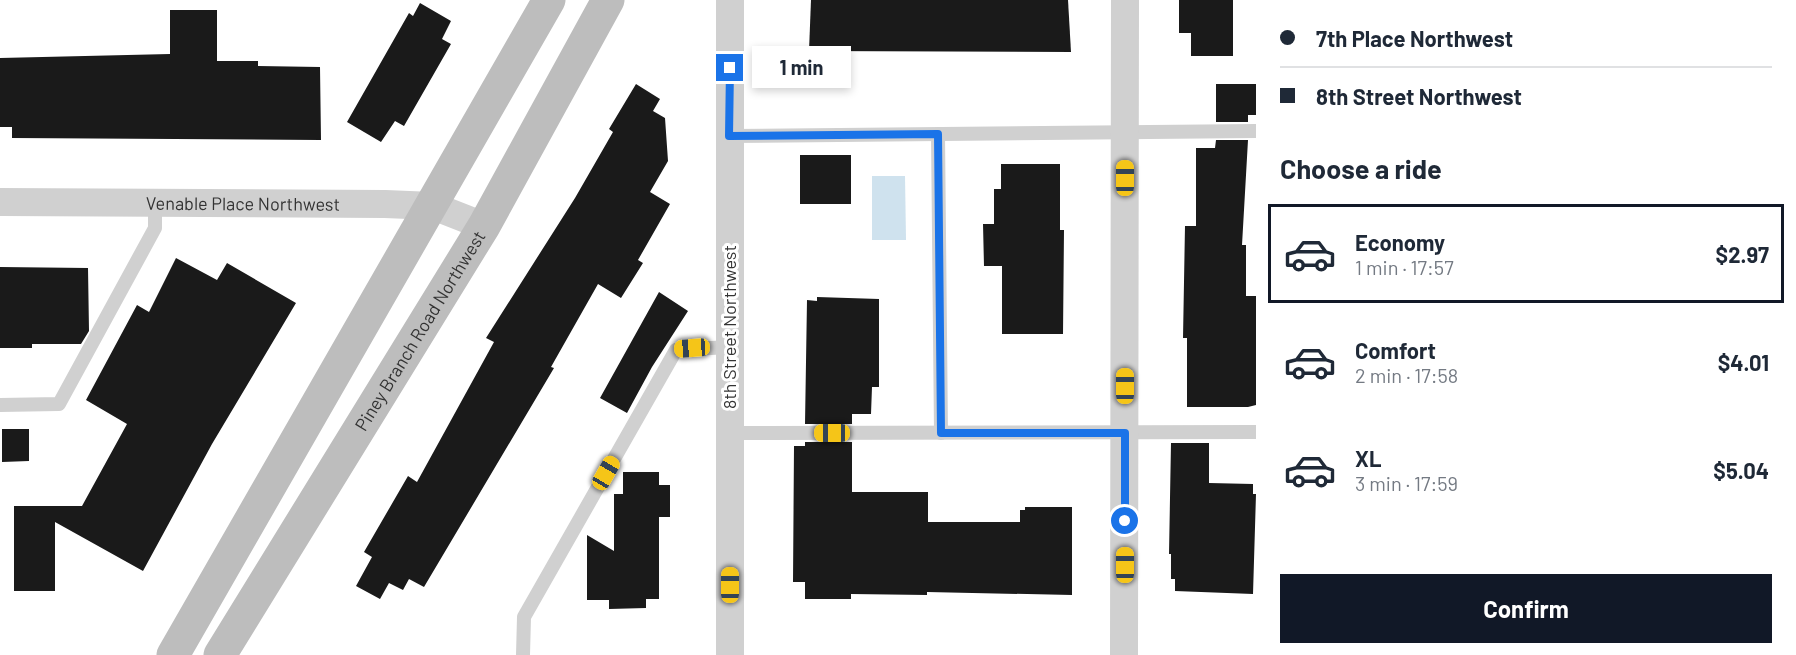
<!DOCTYPE html>
<meta charset="utf-8">
<style>
:root{--surface:#fff;--page:#f2f2f3;--text:#1f2937;--muted:#747a83;--line:#e0e1e3;--accent:#111827}
body{margin:0;font-family:Barlow,sans-serif;background:var(--page);color:var(--text);height:100vh;display:flex;flex-direction:column;font-size:22px;white-space:nowrap}
*{box-sizing:border-box;margin:0}
p{font-size:20px;color:var(--muted)}
.icon{flex:none;width:33px;height:33px;fill:none;stroke:currentColor;stroke-width:2;stroke-linecap:round;stroke-linejoin:round}
.map{position:relative;flex:1;overflow:hidden}
.sheet{display:flex;flex-direction:column;background:var(--surface);width:540px}
.sheet>*{flex:none}
.hud{display:grid;align-content:center;height:132px;padding:0 24px;background:var(--surface)}
.end{position:absolute;width:27px;height:27px;margin:-14px;border:8px solid #1a73e8;background:#fff;box-shadow:0 0 0 3px #fff}
.from{border-radius:50%}
.bubble{position:absolute;height:42px;border-radius:0px;background:var(--surface);box-shadow:0 3px 9px #0003;font-size:20px;font-weight:700;line-height:42px;text-align:center}
.car{position:absolute;width:18px;height:36px;margin:-18px -9px;border-radius:8px;box-shadow:0 0 4px 2px #0007;background:linear-gradient(#f5c518 24%,#345 0 40%,#f5c518 0 76%,#345 0 86%,#f5c518 0)}
.hud b{display:flex;align-items:center;gap:21px;height:57px;font-size:22px}
.hud b+b{border-top:2px solid var(--line)}
.hud i{width:15px;height:15px;background:var(--text)}
ul{padding:0;list-style:none}
li{display:flex;align-items:center;gap:18px;height:99px;margin:0 12px 9px;padding:0 12px;border:3px solid transparent;border-radius:0px}
li div{flex:1}
li b{display:block;font-size:22px}
li em{font-style:normal;font-weight:700}
li.current{border-color:var(--accent)}
li>.icon{width:54px;height:54px;stroke-width:1.5}
h2{padding:0 24px;font-size:27px;line-height:72px}
.action{display:flex;gap:12px;margin-top:auto;padding:12px 24px}
.action a{flex:1;height:69px;border-radius:0px;background:var(--accent);color:#fff;font-size:24px;font-weight:700;line-height:69px;text-align:center}
main{display:flex;flex:1;min-height:0}
.map>svg:first-child{display:block}
.water{fill:#cfe2ee}
.building{fill:#1a1a1a}
.lines{fill:none;stroke-linecap:round;stroke-linejoin:round}
.lane{stroke:#d0d0d0;stroke-width:14}
.street{stroke:#d0d0d0;stroke-width:28}
.secondary{stroke:#bdbdbd;stroke-width:33}
.route{stroke:#1a73e8;stroke-width:8}
.labels{text-anchor:middle;dominant-baseline:central;stroke-width:6;stroke-linejoin:round;paint-order:stroke}
.street-label{font-size:18px;fill:#333;stroke:#fff}
</style>
<main>
<div class="map">
<svg width="1256" height="655" viewBox="0 0 1256 655">
<rect width="100%" height="100%" fill="#fff"/>
<path class="water" d="M872,176H905L906,240H872Z"/>
<g class="building">
<path d="M811,0H1068L1071,52L809,51Z"/>
<path d="M1179,0H1233V56H1191V33H1179Z"/>
<path d="M420,3L451,21L442,39L451,44L404,126L395,121L381,142L347,122L409,13L413,16Z"/>
<path d="M170,10H217V61H258V66L320,67L321,140L12,138V127H0V58L170,54Z"/>
<path d="M636,84L660,99L653,111L665,118L668,161L650,192L670,204L638,260L643,263L621,298L598,284L551,367L554,368L424,587L409,579L403,590L389,583L380,599L356,586L372,557L364,552L408,476L417,482L494,342L486,338L575,198L613,132L609,129Z"/>
<path d="M1216,84H1256V115H1248V122H1216Z"/>
<path d="M1216,140H1248L1242,245H1246V296H1256V405L1248,407H1187V338H1183L1185,226H1196V148H1215Z"/>
<rect x="800" y="155" width="51" height="49"/>
<path d="M1001,164H1060V230H1064L1063,334H1002V266H984L983,224H994V189H1001Z"/>
<path d="M176,258L217,280L227,263L296,303L212,444L143,571L55,522V591H14V506H82L127,424L86,400L137,305L149,312Z"/>
<path d="M0,267L88,268L89,331L81,344H32V348H0Z"/>
<path d="M659,292L688,311L652,367L627,413L600,398Z"/>
<path d="M817,297L879,299V387H872L871,414H852V424H805L807,300L817,301Z"/>
<path d="M2,429H29V461L2,462Z"/>
<path d="M805,442H852V492H928V522H1020V510H1025V507H1072V595L927,592V595L851,594V599H805V582H793L794,446H805Z"/>
<path d="M1171,443H1209V483L1253,484V494H1256L1253,594L1175,591V579H1171V554H1169Z"/>
<path d="M623,472H659V485H670V517H659V599H646V608L609,609V600H587V535L614,551V494H623Z"/>
</g>
<g class="lines">
<g class="lane">
<path d="M938,134L941,433"/>
<path d="M729,136L1256,131"/>
<path d="M0,405L59,404L155,228V203"/>
<path d="M729,433L1256,432"/>
<path d="M523,655L524,617L676,350L729,347"/>
</g>
<g class="street">
<path id="s1" d="M0,202L385,204L433,206L484,226"/>
<path d="M730,655V0"/>
<path d="M1124,655L1125,0"/>
</g>
<g class="secondary">
<path d="M173,655L549,0"/>
<path id="s2" d="M220,655L484,226L608,0"/>
</g>
</g>
<g class="lines">
<path class="route" d="M730,68L729,136L938,134L941,433H1125V521"/>
</g>
<g class="labels">
<g class="street-label">
<text stroke="none"><textPath href="#s1" startOffset="243">Venable Place Northwest</textPath></text>
<text transform="translate(729 327) rotate(-90)">8th Street Northwest</text>
<text stroke="none"><textPath href="#s2" startOffset="381">Piney Branch Road Northwest</textPath></text>
</g>
</g>
</svg>
<i class="end from" style="left:1125px;top:521px"></i>
<i class="end" style="left:730px;top:68px"></i>
<div class="bubble" style="left:752px;top:46px;width:99px">1 min</div>
<i class="car" style="left:1125px;top:178px;rotate:0deg"></i>
<i class="car" style="left:692px;top:348px;rotate:266deg"></i>
<i class="car" style="left:1125px;top:386px;rotate:0deg"></i>
<i class="car" style="left:832px;top:433px;rotate:270deg"></i>
<i class="car" style="left:606px;top:473px;rotate:30deg"></i>
<i class="car" style="left:1125px;top:565px;rotate:0deg"></i>
<i class="car" style="left:730px;top:585px;rotate:0deg"></i>
</div>
<section class="sheet">
<div class="hud">
<b><i class="from"></i>7th Place Northwest</b>
<b><i></i>8th Street Northwest</b>
</div>
<h2>Choose a ride</h2>
<ul>
<li class="current"><svg class="icon" aria-label="car" viewBox="0 0 24 24"><path d="M5 17H2v-5l4-1 3-4h7l3 4 3 1v5h-3M9 17h6M6 11h13"/><circle cx="7" cy="17" r="2"/><circle cx="17" cy="17" r="2"/></svg><div><b>Economy</b><p>1 min · 17:57</p></div><em>$2.97</em></li>
<li><svg class="icon" aria-label="car" viewBox="0 0 24 24"><path d="M5 17H2v-5l4-1 3-4h7l3 4 3 1v5h-3M9 17h6M6 11h13"/><circle cx="7" cy="17" r="2"/><circle cx="17" cy="17" r="2"/></svg><div><b>Comfort</b><p>2 min · 17:58</p></div><em>$4.01</em></li>
<li><svg class="icon" aria-label="car" viewBox="0 0 24 24"><path d="M5 17H2v-5l4-1 3-4h7l3 4 3 1v5h-3M9 17h6M6 11h13"/><circle cx="7" cy="17" r="2"/><circle cx="17" cy="17" r="2"/></svg><div><b>XL</b><p>3 min · 17:59</p></div><em>$5.04</em></li>
</ul>
<div class="action"><a>Confirm</a></div>
</section>
</main>
